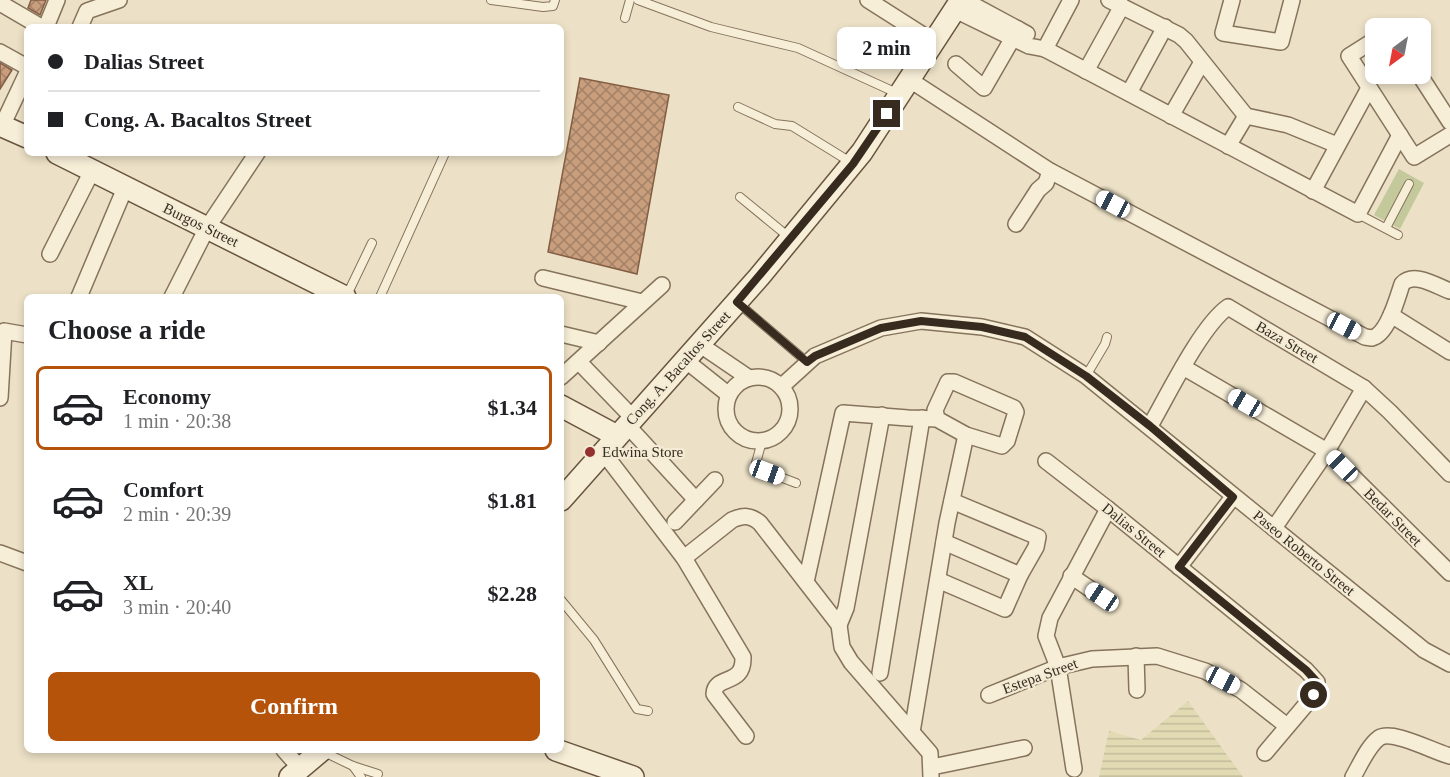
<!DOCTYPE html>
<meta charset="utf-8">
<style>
:root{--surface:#fff;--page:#f6f6f6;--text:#202124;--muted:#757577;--line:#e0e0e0;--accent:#b45309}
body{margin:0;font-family:"Times New Roman",serif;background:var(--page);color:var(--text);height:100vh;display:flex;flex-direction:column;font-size:22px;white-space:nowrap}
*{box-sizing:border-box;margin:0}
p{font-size:20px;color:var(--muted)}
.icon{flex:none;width:33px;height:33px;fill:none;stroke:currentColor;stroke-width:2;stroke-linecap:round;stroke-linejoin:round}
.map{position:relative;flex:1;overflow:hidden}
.details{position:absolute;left:24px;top:294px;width:540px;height:459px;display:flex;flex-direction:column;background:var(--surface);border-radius:9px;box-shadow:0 3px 9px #0003}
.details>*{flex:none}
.hud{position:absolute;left:24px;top:24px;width:540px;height:132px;border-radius:9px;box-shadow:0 3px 9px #0003;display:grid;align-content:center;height:132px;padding:0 24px;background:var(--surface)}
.needle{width:39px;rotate:212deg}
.tools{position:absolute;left:1365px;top:18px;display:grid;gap:12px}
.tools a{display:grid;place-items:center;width:66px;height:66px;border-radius:9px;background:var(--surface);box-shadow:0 3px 9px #0003;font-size:30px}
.end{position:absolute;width:27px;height:27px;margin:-14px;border:8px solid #372b1f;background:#fff;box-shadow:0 0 0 3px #fff}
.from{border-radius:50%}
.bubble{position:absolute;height:42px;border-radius:9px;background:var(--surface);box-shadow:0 3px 9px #0003;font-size:20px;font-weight:600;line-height:42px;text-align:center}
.car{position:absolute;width:18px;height:36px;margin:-18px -9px;border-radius:8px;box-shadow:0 0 4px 2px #0007;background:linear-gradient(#fff 24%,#345 0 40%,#fff 0 76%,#345 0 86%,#fff 0)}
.hud b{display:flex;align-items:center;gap:21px;height:57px;font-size:22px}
.hud b+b{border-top:2px solid var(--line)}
.hud i{width:15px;height:15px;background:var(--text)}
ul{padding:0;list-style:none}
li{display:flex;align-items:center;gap:18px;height:84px;margin:0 12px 9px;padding:0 12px;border:3px solid transparent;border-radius:9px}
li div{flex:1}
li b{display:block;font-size:22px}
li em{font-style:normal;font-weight:600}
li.on{border-color:var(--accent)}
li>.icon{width:54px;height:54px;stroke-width:1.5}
h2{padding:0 24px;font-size:27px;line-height:72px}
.cta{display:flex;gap:12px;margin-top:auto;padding:12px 24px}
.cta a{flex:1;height:69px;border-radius:9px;background:var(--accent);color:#fff;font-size:24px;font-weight:600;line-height:69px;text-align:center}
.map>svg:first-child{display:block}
.farmland{fill:url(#farmland-rules)}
.grass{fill:#c3c99a}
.building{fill:url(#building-cross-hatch);stroke:#845e44;stroke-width:1.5}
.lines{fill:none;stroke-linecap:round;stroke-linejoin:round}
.lane-casing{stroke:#86735c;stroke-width:10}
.street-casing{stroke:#86735c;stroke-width:18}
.secondary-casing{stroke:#68543f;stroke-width:24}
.lane{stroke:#f7eed8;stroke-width:8}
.street{stroke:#f7eed8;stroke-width:15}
.secondary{stroke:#f7eed8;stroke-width:21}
.route{stroke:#372b1f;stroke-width:8}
.poi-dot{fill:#923130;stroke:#f4ebd5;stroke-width:2}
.labels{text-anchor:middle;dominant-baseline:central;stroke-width:4.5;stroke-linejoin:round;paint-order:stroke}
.street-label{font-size:15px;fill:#372b1f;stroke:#f4ebd5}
.poi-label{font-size:15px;fill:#372b1f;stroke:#f4ebd5;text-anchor:start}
</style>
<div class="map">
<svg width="1450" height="777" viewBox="0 0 1450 777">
<defs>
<pattern id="farmland-rules" width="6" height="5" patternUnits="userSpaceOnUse" patternTransform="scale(1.5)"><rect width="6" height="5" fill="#e1dab3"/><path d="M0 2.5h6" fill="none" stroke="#c2bb9a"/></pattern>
<pattern id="building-cross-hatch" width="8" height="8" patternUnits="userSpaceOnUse" patternTransform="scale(1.5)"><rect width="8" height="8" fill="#c89e7d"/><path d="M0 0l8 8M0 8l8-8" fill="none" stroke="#a38166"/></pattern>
</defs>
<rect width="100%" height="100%" fill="#ece1c6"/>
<path class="farmland" d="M1188,701L1243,777H1099L1109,731L1141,740Z"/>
<path class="grass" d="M1399,169L1424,183L1400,229L1374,215Z"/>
<g class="building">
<path d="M31,0H46L40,15L28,8Z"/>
<path d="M0,63L12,70L0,89Z"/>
<path d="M580,78L669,95L637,274L548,252Z"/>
</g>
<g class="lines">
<g class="lane-casing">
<g id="lane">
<path d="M491,0L543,7L553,6L555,0"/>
<path d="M638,0L711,27L798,48L899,94"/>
<path d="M625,18L630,0"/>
<path d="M738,107L775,124L792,126L852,163"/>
<path d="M740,197L790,238"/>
<path d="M1358,214L1398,235"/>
<path d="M1386,228L1409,184"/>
<path d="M347,295L372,243"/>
<path d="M380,297L445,153"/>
<path d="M738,303L807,362"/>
<path d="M1086,376L1105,344L1107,337"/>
<path d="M762,441L756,463L767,472L796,483"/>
<path d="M561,600L594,640L637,709L648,711"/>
<path d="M324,752L353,766L378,774"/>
<path d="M353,766L361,777"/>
</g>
</g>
<g class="street-casing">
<g id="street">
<path d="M868,0L934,42"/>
<path d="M964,0L1027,34"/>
<path d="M1109,0L1179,35L1186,41L1246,116L1288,125L1337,145"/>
<path d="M1232,0L1223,33L1281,42L1292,0"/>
<path d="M0,3L41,27"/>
<path d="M955,10L1029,46L1045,49L1358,214L1400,135"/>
<path d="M46,27L57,0"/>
<path d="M80,27L87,11L119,0"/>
<path d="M1376,39L1349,56L1414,157L1450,135"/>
<path d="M1045,49L1071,0"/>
<path d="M0,52L27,67"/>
<path d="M956,64L984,88L1018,29"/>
<path d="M1086,71L1122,6"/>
<path d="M1419,74L1450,122"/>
<path d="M910,80L1050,171L1365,337L1372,338C1388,334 1397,299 1402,284C1414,271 1436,286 1450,291"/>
<path d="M1129,93L1165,27"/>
<path d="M1171,116L1202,62"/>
<path d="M2,126L27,73"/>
<path d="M1228,146L1246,116"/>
<path d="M1313,191L1369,88"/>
<path d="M1016,224L1038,190L1046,183L1050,171"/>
<path d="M50,254L92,171"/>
<path d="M543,278L642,302"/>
<path d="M79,297L125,188"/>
<path d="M172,297L207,228L257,153"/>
<path d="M1391,315L1450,352"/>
<path d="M561,334L599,343"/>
<path d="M699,344L749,378"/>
<path d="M685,360L729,395"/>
<path d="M579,362L633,418"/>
<path d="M1183,367L1327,451L1450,573"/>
<path d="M561,377L662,285"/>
<circle cx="758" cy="409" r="32"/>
<path d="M782,386L815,356L881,328L921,321L982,327L1025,337L1086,376L1424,650L1450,664"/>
<path d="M0,398L4,331L27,335"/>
<path d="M627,425L696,500"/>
<path d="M1150,426C1168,395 1201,326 1228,307L1364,388L1390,412L1450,474"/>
<path d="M603,452L684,558L743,657C744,687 715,674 714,694L746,736"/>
<path d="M1046,461L1108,509L1306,670L1317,682L1314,695L1265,753"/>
<path d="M952,501L1038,537L1036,547L1020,575"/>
<path d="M675,522L715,480"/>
<path d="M1274,528L1327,451L1364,388"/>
<path d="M0,553L27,563"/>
<path d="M684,558L732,520C744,515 750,515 760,523L839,625L842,647L851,662L930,753L931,777"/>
<path d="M1179,567L1233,497"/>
<path d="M1071,576L1102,597"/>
<path d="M938,580L1005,609L1020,575L944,542"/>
<path d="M806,582L843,413L908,418L937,419L966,435L1002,446L1007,441L1016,412L1014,408L954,382H948L935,410L937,419"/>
<path d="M839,625L846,608L882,415"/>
<path d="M1136,656L1137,690"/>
<path d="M880,673L922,418"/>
<path d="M989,695L1058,667L1092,659L1157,656L1205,671L1241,690L1287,726"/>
<path d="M912,732L947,523L966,435"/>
<path d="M284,750L301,769"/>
<path d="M932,767L1024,748"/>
<path d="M1074,769L1058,667L1046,636L1050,618L1108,509"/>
<path d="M1353,777C1360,765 1368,746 1379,738C1392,729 1434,752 1450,756"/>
</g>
</g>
<g class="secondary-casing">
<g id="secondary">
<path d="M0,125L27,137"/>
<path d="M57,153L345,297"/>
<path d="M561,406L617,436"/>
<path d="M561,500L759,277L862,152L961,0"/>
<path d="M556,750L633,777"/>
<path d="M290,777L322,750"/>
</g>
</g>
<use href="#lane" class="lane"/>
<use href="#street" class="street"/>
<use href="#secondary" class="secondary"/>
</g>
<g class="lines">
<path class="route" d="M887,114L853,164L737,302L807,362L815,356L881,328L921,321L982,327L1025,337L1086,376L1150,426L1233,497L1179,567L1306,670L1317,682L1314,695"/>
</g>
<circle class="poi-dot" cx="590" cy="452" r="6"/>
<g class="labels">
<g class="street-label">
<text transform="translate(201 225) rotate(26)">Burgos Street</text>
<text transform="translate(1287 342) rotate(30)">Baza Street</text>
<text transform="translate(678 368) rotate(-48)">Cong. A. Bacaltos Street</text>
<text transform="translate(1393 517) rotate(45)">Bedar Street</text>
<text transform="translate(1134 530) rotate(39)">Dalias Street</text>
<text transform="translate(1304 553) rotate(39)">Paseo Roberto Street</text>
<text transform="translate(1040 676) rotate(-20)">Estepa Street</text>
</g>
<g class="poi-label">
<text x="602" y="452">Edwina Store</text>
</g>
</g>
</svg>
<div class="tools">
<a><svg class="needle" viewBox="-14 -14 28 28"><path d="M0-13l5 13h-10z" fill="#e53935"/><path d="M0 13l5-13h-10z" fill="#757577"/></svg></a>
</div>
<i class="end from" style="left:1314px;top:695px"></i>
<i class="end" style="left:887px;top:114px"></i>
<div class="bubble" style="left:837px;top:27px;width:99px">2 min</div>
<i class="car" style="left:1113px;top:204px;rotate:298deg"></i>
<i class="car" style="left:1344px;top:326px;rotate:118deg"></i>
<i class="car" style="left:1245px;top:403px;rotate:300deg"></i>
<i class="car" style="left:1342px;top:466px;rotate:315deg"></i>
<i class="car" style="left:767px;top:472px;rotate:110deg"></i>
<i class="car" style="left:1102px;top:597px;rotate:304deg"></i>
<i class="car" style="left:1223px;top:680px;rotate:118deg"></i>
<div class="hud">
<b><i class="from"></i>Dalias Street</b>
<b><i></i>Cong. A. Bacaltos Street</b>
</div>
<section class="details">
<h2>Choose a ride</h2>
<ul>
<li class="on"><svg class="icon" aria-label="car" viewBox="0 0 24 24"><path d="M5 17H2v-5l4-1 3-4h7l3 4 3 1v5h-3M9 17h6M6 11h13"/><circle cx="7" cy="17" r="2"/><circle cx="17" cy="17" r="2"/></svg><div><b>Economy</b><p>1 min · 20:38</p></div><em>$1.34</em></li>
<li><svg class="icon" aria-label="car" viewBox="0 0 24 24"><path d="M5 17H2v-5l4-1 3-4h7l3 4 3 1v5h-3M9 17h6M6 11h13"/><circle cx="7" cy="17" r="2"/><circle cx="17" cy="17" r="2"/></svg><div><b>Comfort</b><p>2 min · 20:39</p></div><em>$1.81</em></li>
<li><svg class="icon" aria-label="car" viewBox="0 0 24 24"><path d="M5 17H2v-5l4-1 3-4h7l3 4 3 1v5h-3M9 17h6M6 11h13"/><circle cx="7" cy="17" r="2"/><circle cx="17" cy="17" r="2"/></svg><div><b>XL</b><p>3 min · 20:40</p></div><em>$2.28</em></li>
</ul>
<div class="cta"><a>Confirm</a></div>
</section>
</div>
